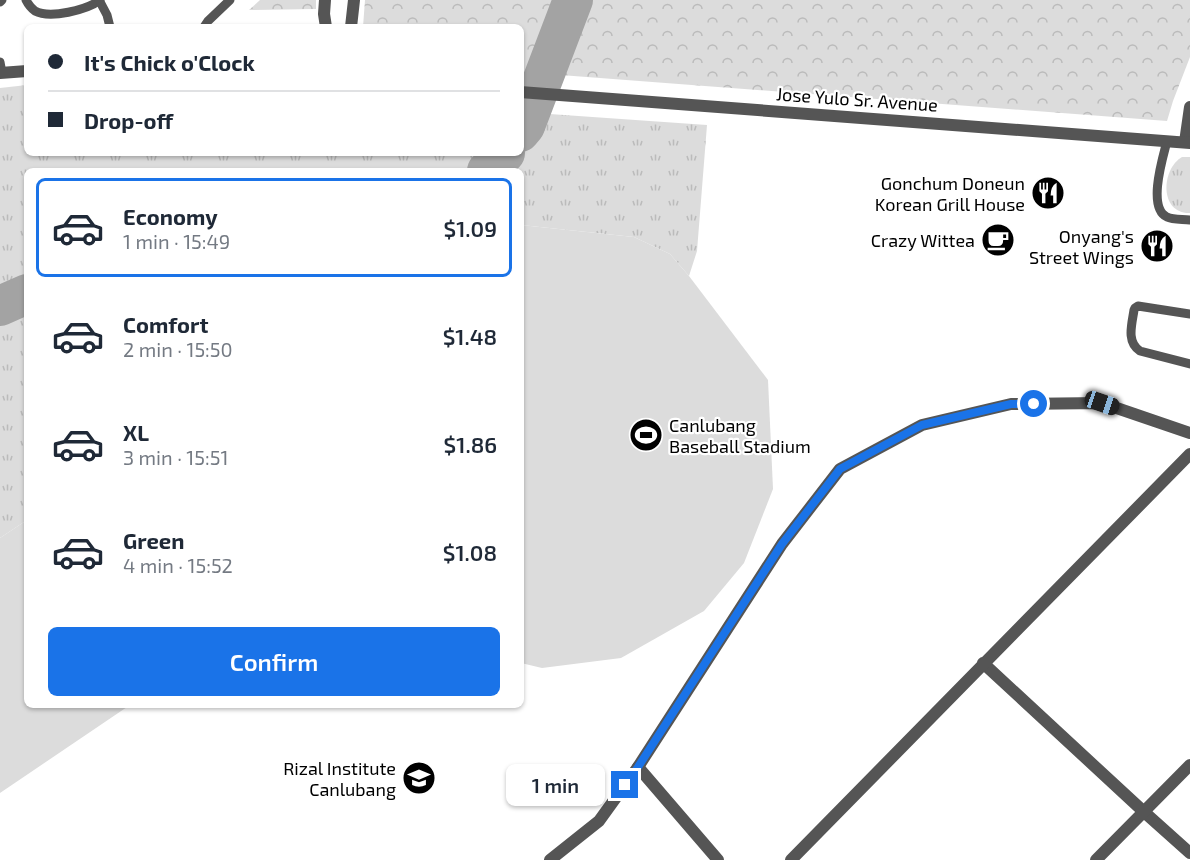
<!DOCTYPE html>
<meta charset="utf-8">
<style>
:root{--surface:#fff;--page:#f2f2f3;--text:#1f2937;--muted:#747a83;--line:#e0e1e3;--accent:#1a73e8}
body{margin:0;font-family:"Exo 2",sans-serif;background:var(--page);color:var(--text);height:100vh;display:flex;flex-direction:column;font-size:22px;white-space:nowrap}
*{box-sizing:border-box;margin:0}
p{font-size:20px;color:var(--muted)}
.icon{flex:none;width:33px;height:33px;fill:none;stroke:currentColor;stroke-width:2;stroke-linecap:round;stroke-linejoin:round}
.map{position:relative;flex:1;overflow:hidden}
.side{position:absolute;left:24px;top:168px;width:500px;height:540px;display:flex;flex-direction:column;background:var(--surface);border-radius:9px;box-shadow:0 2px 4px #0004}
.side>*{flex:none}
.hud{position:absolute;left:24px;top:24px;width:500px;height:132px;border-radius:9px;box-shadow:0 2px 4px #0004;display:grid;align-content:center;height:132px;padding:0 24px;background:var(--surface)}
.end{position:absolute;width:27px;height:27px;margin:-14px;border:8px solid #1a73e8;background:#fff;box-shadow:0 0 0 3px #fff}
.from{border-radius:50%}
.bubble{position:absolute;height:42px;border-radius:9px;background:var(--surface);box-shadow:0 2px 4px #0004;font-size:20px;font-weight:600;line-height:42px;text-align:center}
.car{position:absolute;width:18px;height:36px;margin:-18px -9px;border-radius:8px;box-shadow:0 0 4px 2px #0007;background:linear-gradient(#222 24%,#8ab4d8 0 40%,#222 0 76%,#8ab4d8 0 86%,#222 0)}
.hud b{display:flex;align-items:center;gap:21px;height:57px;font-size:22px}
.hud b+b{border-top:2px solid var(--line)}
.hud i{width:15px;height:15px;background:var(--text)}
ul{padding:10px 0 0;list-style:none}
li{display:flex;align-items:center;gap:18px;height:99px;margin:0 12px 9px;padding:0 12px;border:3px solid transparent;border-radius:9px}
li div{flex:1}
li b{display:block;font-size:22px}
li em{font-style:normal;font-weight:600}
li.on{border-color:var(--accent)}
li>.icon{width:54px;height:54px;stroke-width:1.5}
.cta{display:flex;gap:12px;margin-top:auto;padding:12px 24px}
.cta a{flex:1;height:69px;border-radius:9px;background:var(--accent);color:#fff;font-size:24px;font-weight:600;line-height:69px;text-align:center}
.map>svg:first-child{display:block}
.grass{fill:url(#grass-tufts)}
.forest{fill:url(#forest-crowns)}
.park{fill:#dcdcdc}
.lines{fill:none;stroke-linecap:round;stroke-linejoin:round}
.river{stroke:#a3a3a3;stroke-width:40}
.service{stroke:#555;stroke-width:9}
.minor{stroke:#555;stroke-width:12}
.tertiary{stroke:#555;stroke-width:12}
.route{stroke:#1a73e8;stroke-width:8}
.labels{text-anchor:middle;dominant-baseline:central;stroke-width:4.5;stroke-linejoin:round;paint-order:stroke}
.street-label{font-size:18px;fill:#000;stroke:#fff}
.poi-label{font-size:18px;fill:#000;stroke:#fff;text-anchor:end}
</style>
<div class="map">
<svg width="1190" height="860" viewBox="0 0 1190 860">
<defs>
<pattern id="grass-tufts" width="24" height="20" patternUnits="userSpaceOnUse" patternTransform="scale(1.5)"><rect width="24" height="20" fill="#dcdcdc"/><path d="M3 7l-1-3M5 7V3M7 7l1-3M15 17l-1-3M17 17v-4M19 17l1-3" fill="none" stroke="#bbb"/></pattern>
<pattern id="forest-crowns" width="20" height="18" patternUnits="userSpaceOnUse" patternTransform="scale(1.5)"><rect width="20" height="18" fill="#dcdcdc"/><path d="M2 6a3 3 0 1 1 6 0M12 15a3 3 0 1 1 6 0" fill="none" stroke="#bbb"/></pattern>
</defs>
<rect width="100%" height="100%" fill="#fff"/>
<g class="grass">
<path d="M27,85V153H520L521,112L707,125L697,251L689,276L670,254L634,237L521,225L520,171H27V520L0,538V88Z"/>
<path d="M1182,157H1190V213C1159,214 1161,169 1182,157Z"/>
</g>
<g class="forest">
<path d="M260,0H316V9L249,10Z"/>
<path d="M365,0H1190V57L1173,101L1167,121L521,72L520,27H363Z"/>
</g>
<g class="park">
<path d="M521,225L634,237L670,254L689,276L768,380L773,489L744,563L704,611L621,658L542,668L521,663Z"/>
<path d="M27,520V705H130L0,793V538Z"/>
</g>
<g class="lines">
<g class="river">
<path d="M520,132L525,126L573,0"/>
<path d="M487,171L505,153"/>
<path d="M0,306L27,294"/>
</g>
<g class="service">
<path d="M26,0C28,4 31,8 35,11C50,19 87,10 100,0"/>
<path d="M99,0L107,15L110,27"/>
<path d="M0,2L2,0"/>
<path d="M204,27L208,21L230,0"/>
<path d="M0,62L2,73"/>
<path d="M1167,141C1163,157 1147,208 1167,217C1173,220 1183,219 1190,220"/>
<path d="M1190,314L1138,306L1135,308L1134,310C1132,324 1126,342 1140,351L1190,364"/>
</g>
<g class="minor">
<path d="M325,0L324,14L326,27"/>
<path d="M351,27L354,0"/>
<path d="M1185,142L1190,107"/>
<path d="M983,663L1143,811L1190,853"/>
<path d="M638,767L718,860"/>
<path d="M550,860L599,821L638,767L782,544L840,469L922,425L1011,404L1102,403L1190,433"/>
<path d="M791,860L1190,454"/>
<path d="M1096,860L1190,765"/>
</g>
<g class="tertiary">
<path d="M0,73L27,71"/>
<path d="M520,92L1190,143"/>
</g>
</g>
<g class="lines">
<path class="route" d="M625,785L638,767L782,544L840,469L922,425L1011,404H1034"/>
</g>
<defs>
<g id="restaurant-disc" transform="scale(1.725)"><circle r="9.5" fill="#000" stroke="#fff"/><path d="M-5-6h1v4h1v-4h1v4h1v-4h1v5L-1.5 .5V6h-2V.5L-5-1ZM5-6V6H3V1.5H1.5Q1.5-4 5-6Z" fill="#fff"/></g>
<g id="cafe-disc" transform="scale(1.725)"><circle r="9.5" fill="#000" stroke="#fff"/><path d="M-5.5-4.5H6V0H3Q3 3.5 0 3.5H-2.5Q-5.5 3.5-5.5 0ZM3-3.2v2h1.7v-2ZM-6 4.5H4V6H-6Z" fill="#fff"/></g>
<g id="stadium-disc" transform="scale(1.725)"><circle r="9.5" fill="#000" stroke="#fff"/><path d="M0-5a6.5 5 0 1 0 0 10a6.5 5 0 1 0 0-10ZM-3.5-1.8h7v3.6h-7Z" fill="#fff"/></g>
<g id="school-disc" transform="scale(1.725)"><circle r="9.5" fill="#000" stroke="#fff"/><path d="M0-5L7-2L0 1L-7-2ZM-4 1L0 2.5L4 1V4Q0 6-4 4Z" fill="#fff"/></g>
</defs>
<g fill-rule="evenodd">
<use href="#restaurant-disc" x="1048" y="193"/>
<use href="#cafe-disc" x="998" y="240"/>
<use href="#restaurant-disc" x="1157" y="246"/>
<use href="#stadium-disc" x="646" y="435"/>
<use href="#school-disc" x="419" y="778"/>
</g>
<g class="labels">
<g class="street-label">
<text transform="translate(857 99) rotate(4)">Jose Yulo Sr. Avenue</text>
</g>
<g class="poi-label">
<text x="1025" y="183">Gonchum Doneun<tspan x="1025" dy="21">Korean Grill House</tspan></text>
<text x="1134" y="236">Onyang's<tspan x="1134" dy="21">Street Wings</tspan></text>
<text x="975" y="240">Crazy Wittea</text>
<text x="669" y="425" text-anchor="start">Canlubang<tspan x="669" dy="21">Baseball Stadium</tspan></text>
<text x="396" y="768">Rizal Institute<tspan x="396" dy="21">Canlubang</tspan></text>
</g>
</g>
</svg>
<i class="end from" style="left:1034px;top:404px"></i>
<i class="end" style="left:625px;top:785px"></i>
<div class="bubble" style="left:506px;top:764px;width:99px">1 min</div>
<i class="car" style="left:1102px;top:403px;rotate:109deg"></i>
<div class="hud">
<b><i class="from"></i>It's Chick o'Clock</b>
<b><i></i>Drop-off</b>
</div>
<section class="side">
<ul>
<li class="on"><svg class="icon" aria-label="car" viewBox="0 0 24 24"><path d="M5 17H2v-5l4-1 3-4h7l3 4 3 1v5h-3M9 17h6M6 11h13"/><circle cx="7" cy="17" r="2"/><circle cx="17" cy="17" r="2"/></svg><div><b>Economy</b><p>1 min · 15:49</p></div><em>$1.09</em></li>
<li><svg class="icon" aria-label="car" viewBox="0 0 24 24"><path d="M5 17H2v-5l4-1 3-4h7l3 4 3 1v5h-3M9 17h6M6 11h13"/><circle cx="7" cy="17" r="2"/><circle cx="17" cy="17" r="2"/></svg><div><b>Comfort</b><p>2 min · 15:50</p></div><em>$1.48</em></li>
<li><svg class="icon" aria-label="car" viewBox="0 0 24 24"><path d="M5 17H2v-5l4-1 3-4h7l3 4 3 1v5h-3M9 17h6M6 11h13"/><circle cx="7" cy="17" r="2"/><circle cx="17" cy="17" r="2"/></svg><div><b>XL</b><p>3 min · 15:51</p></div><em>$1.86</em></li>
<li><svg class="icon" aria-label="car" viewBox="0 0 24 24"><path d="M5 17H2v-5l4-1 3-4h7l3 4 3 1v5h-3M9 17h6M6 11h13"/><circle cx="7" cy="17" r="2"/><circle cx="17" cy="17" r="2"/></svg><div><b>Green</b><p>4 min · 15:52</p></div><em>$1.08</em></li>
</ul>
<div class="cta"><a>Confirm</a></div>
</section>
</div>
